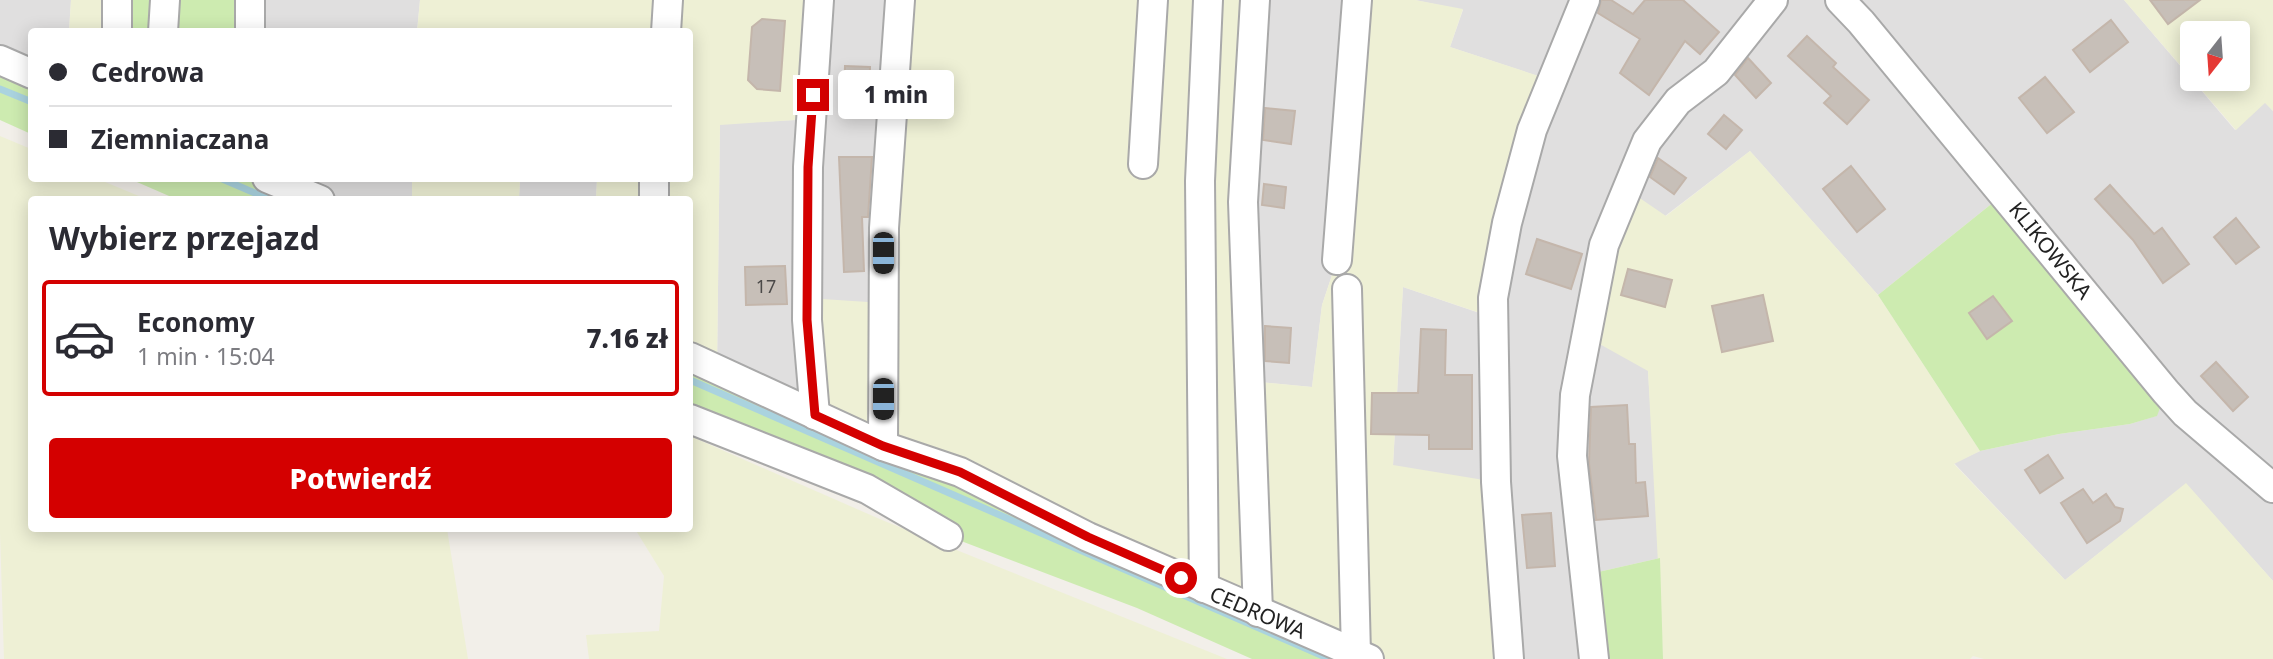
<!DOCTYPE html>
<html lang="pl">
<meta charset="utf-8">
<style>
:root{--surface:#fff;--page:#f2f2f3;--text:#2b2b33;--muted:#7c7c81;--line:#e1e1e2;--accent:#d40000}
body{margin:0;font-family:"Noto Sans",sans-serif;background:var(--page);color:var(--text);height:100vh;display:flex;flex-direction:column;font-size:26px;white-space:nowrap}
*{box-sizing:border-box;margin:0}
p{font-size:23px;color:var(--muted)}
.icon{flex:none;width:38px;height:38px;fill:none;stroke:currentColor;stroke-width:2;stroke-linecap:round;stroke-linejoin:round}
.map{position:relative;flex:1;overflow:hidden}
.side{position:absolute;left:28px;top:196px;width:665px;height:336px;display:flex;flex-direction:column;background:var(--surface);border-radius:7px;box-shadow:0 4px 18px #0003}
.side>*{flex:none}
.top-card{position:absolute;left:28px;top:28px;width:665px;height:154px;border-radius:7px;box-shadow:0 4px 18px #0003;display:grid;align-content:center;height:154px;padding:0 21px;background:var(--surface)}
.needle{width:46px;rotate:197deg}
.tools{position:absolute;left:2180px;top:21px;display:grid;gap:14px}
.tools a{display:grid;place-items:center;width:70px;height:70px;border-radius:7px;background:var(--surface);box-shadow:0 4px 18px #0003;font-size:35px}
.end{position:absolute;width:32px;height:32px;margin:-16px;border:9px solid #d40000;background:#fff;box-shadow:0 0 0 4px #fff}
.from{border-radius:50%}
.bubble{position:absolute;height:49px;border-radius:7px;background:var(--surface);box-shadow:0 4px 18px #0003;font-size:23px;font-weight:800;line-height:49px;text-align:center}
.car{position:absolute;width:21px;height:42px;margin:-21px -10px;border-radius:9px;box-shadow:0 0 5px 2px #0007;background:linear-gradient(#222 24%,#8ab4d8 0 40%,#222 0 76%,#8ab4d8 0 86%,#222 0)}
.top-card b{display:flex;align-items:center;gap:24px;height:66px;font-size:26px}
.top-card b+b{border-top:2px solid var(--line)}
.top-card i{width:18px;height:18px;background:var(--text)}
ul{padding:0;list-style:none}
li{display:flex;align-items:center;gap:21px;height:116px;margin:0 14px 10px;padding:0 7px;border:4px solid var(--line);border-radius:7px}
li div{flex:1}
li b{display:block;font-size:26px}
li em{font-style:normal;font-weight:800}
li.selected{border-color:var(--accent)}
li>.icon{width:63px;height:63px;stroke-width:1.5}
h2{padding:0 21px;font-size:32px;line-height:84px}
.action{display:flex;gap:14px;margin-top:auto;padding:14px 21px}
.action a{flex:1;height:80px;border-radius:7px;background:var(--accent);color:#fff;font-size:28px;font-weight:800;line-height:80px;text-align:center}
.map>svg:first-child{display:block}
.residential{fill:#e0dfdf}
.farmland{fill:#eef0d5;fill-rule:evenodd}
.grass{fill:#cdebb0}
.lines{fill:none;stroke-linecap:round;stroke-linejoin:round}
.stream{stroke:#aad3df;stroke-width:7}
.building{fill:#c7bfb8;stroke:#c4b6ab;stroke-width:2}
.minor-casing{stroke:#a9a9a9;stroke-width:32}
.minor{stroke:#fff;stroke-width:28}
.route{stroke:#d40000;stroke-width:9}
.labels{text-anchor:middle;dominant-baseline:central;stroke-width:6;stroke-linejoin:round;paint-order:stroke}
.number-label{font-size:18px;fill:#4b4948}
.street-label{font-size:21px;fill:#222;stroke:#fff}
</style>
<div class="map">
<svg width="2273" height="659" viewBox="0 0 2273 659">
<rect width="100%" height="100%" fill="#f2efe9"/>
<g class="residential">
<path d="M0,0H71L69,31L32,32L31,74L0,60Z"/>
<path d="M250,0H420L417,31L250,32Z"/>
<path d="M819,0H900L883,303L812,365L790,404L717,370L720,124L811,119Z"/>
<path d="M1255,0H1357L1337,260L1322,305L1312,387L1250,381Z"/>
<path d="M1415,0H2124L2235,130L2265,102L2273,111V581L2186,484L2065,580L1954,463L1980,451L2059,434L2130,424L2156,416L2166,392L2005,193L1878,295L1750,151L1665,216L1648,371L1660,558L1585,575L1594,659H1509L1393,466L1403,287L1494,318L1553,81L1450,47L1463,10Z"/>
<path d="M267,179H412V199H320Z"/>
<path d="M520,179H597L596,199L519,200Z"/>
</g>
<g class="farmland">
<path d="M71,0H117V31L69,32Z"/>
<path d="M420,0H819L811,119L720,125L717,370L690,357V200L596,199L597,179L690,178V32H417Z"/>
<path d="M900,0H1255L1250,381L1312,387L1322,305L1337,260L1357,0H1415L1463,9L1450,47L1554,81L1495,318L1403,287L1393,465L1496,482L1509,659H1369L790,404L812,365L807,298L883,303Z"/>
<path d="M2124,0H2273V111L2265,103L2236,130ZM2193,33H2238V79H2193Z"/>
<path d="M0,136L31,149L32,178L98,179L146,199L32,200V528L447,529L468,659H4L0,533Z"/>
<path d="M1750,151L1878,295L1980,451L1954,464L2065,580L2186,483L2273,581V659H1984L1973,656L1970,659H1663L1648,371L1587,337L1625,188L1666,216Z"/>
<path d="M412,179H520L519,199H412Z"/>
<path d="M690,436L882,520L1227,659H589L586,635L659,631L664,576L635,529L690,528Z"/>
</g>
<g class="grass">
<path d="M117,0H250V31L117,32Z"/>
<path d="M0,60L31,74V134L0,120Z"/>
<path d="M130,179H267L320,199H176Z"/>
<path d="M2005,193L2166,392L2157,416L2130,424L2059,434L1980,451L1878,295Z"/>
<path d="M690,357L1369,659H1252L1137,608L948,536L690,417Z"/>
<path d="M1660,558L1663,659H1594L1585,575Z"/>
</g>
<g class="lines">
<g class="stream">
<path d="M0,89L32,102"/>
<path d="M220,178L271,200"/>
<path d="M690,380L1330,659"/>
</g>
</g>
<g class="building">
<path d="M1601,0H1611L1633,14L1645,0H1683L1719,32L1700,54L1685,41L1649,95L1620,73L1640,39L1598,13Z"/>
<path d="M2150,0H2200L2168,24Z"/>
<path d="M762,19L785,21L780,91L757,89L748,80L752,27Z"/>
<path d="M2111,20L2128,42L2090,72L2073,50Z"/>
<path d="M1807,36L1836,63L1833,67L1869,100L1847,124L1824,103L1831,96L1788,56Z"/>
<path d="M1748,58L1771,83L1756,98L1735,75Z"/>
<path d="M845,66L870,67L869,98L844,97Z"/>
<path d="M2045,77L2074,112L2047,133L2019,98Z"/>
<path d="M1265,108L1295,111L1291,144L1263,140Z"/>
<path d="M1724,115L1742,130L1726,149L1708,134Z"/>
<path d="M839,157H872L868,217H862L864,271L844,272Z"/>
<path d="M1658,158L1686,178L1674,194L1650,177Z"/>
<path d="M1851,166L1885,209L1857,232L1823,189Z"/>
<path d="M1264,184L1286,187L1284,208L1262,205Z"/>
<path d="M2110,185L2154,234L2162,228L2189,264L2163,283L2133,240L2095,199Z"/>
<path d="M2236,218L2259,247L2236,264L2214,237Z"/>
<path d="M1537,239L1582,254L1571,289L1526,274Z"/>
<path d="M785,266L787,304L746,305L745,267Z"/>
<path d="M1628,269L1672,280L1665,307L1621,295Z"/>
<path d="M1763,295L1773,341L1722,352L1712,306Z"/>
<path d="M1993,296L2012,321L1987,339L1969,313Z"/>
<path d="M1265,326L1291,328L1289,363L1265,361Z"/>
<path d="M1421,329L1446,330L1445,375H1472V449H1429V435L1371,434L1372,393H1418Z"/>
<path d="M2216,362L2248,397L2233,411L2201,376Z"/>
<path d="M1627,405L1629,444H1635L1636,483L1645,482L1648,516L1596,520L1589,463L1591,407Z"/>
<path d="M2048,455L2063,478L2040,493L2025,470Z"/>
<path d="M2083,489L2093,503L2106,494L2115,507L2123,509L2120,521L2087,543L2061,503Z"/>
<path d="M1551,513L1555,566L1527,568L1522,515Z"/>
</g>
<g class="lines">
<g class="minor-casing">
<g id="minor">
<path d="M1255,0L1243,202L1258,612"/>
<path d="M1840,0L1861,22L2166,392L2185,413L2273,488"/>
<path d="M117,32V0"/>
<path d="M163,32L165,0"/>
<path d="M250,32V0"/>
<path d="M666,32L668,0"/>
<path d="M0,60L32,74"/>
<path d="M1143,164L1153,0"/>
<path d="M267,178L320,200"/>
<path d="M654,200V178"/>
<path d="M1337,260L1357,0"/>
<path d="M1347,289L1356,654"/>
<path d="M690,357L883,446L960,472L1088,537L1369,659"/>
<path d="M815,415L807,320L808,167L819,0"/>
<path d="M690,419L867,489L948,536"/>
<path d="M883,446L884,228L900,0"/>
<path d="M1204,588L1200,181L1208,0"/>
<path d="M1509,659L1496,482L1493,298L1507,223L1532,130L1585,0"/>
<path d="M1594,659L1572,456L1575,395L1604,245L1647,141L1678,101L1716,72L1773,0"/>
</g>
</g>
<use href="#minor" class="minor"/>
</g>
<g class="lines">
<path class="route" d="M813,95L808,167L807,320L815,415L883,446L960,472L1088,537L1181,578"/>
</g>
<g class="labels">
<g class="number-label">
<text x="766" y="286">17</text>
</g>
<g class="street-label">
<text transform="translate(2051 250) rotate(51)">KLIKOWSKA</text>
<text transform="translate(1258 612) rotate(23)">CEDROWA</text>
</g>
</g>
</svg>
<div class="tools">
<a><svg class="needle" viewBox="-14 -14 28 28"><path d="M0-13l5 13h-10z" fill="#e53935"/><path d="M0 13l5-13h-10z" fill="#7c7c81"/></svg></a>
</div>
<i class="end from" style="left:1181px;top:578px"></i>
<i class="end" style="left:813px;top:95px"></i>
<div class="bubble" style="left:838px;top:70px;width:116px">1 min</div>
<i class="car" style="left:883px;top:253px;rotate:180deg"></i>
<i class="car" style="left:883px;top:399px;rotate:180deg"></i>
<div class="top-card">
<b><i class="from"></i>Cedrowa</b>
<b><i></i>Ziemniaczana</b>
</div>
<section class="side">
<h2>Wybierz przejazd</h2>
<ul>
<li class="selected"><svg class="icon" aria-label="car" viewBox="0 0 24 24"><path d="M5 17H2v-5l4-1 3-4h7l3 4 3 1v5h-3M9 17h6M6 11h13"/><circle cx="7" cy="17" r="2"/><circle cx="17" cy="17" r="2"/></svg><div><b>Economy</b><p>1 min · 15:04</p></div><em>7.16 zł</em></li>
</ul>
<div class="action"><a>Potwierdź</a></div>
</section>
</div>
